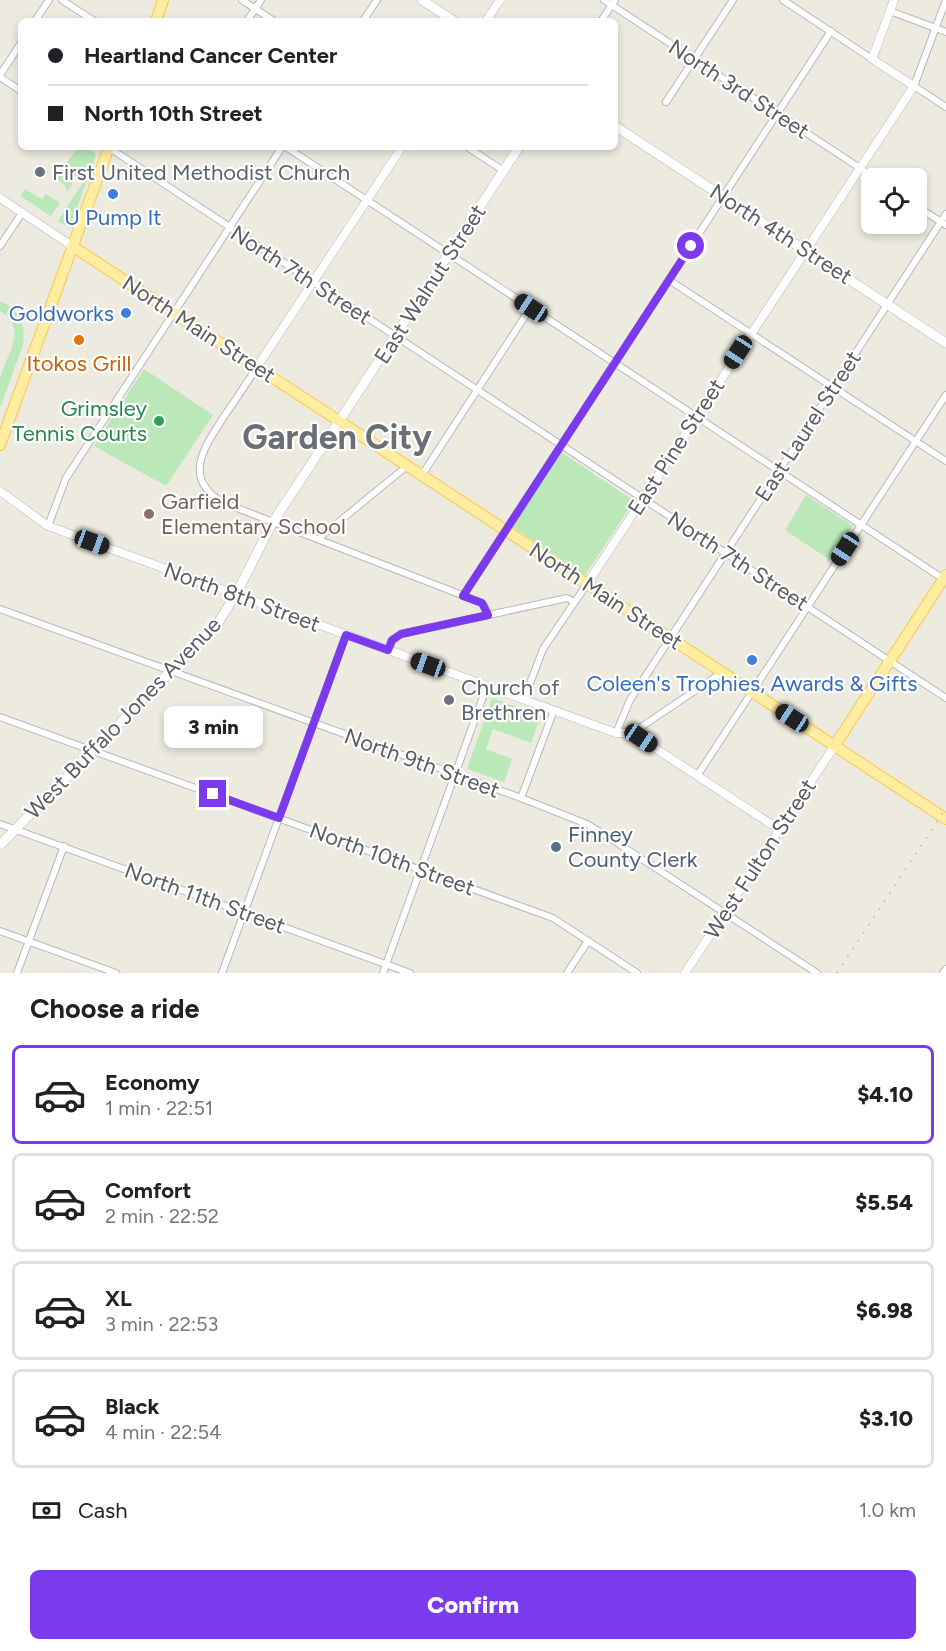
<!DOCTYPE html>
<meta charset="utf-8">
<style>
:root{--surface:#fff;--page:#f6f6f6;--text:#202124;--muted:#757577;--line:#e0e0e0;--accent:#7c3aed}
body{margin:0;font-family:Figtree,sans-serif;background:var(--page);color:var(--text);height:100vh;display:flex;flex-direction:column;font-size:22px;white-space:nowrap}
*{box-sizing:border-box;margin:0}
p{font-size:20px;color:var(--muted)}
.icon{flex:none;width:33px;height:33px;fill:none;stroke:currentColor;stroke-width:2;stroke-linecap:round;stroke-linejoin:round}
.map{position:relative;height:973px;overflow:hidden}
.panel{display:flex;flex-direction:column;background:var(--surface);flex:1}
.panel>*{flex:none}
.top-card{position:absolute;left:18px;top:18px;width:600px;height:132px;border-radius:9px;box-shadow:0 3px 9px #0003;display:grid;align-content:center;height:132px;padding:0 30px;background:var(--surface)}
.controls{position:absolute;left:861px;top:168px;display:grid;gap:12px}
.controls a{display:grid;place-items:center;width:66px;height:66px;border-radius:9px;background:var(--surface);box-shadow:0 3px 9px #0003;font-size:30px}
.end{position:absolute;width:27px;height:27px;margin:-14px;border:8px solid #7c3aed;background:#fff;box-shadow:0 0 0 3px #fff}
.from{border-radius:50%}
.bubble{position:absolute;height:42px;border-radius:9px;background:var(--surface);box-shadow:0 3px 9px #0003;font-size:20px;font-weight:800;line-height:42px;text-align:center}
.car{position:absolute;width:18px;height:36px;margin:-18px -9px;border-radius:8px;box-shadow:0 0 4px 2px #0007;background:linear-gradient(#222 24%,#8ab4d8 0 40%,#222 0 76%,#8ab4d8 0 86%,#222 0)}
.top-card b{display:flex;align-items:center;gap:21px;height:57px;font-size:22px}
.top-card b+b{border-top:2px solid var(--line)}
.top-card i{width:15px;height:15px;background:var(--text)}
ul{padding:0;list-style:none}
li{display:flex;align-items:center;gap:18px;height:99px;margin:0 12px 9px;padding:0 18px;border:3px solid var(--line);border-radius:9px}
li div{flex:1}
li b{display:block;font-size:22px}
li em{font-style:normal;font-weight:800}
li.active{border-color:var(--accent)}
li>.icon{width:54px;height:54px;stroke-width:1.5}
h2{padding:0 30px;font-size:27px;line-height:72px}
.pay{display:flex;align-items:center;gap:15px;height:66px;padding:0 30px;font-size:22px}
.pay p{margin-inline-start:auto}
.cta{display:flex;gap:12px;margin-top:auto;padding:12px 30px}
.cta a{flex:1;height:69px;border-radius:9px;background:var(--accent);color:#fff;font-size:24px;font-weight:800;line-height:69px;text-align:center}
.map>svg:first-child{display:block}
.green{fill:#bae8b9}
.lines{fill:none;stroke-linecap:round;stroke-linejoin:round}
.minor-casing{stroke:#b5b8be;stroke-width:8}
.tertiary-casing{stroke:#b5b8be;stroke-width:9}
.secondary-casing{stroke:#b5bac0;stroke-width:10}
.primary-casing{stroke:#fec548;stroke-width:12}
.minor{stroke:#fff;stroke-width:6}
.tertiary{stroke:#fff;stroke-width:8}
.secondary{stroke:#fff;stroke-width:9}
.primary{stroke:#ffeda2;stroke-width:10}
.rail{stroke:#b2b3b3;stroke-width:1.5;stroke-dasharray:1.5 8;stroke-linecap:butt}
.route{stroke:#7c3aed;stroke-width:8}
.worship-dot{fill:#6b7280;stroke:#fff;stroke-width:2}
.shop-dot{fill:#3f7fe0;stroke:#fff;stroke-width:2}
.food-dot{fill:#e8710a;stroke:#fff;stroke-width:2}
.leisure-dot{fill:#2e9e5b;stroke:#fff;stroke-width:2}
.education-dot{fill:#8d6e63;stroke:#fff;stroke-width:2}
.service-dot{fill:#5c6f8a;stroke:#fff;stroke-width:2}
.labels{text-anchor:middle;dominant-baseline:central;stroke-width:4.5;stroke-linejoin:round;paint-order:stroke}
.street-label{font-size:22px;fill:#585d62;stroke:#fff}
.worship-label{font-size:22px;fill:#5b616d;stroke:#fff;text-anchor:start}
.shop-label{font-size:22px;fill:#366cbe;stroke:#fff}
.food-label{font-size:22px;fill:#c56008;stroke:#fff}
.leisure-label{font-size:22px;fill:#27864d;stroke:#fff;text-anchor:end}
.education-label{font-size:22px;fill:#785e54;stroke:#fff;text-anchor:start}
.service-label{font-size:22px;fill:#4e5e75;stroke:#fff;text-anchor:start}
.town-label{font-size:34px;font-weight:bold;fill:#696f74;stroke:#fff}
</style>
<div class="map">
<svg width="946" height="973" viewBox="0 0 946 973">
<rect width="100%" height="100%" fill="#edeadf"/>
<g class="green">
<path d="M72,147H87L96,154L92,167L76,178L67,192L65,185L55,179L76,150Z"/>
<path d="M87,181L70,226L68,227L58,221L82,184Z"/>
<path d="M25,189L42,199L46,194L60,203L51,216L20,196Z"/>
<path d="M0,301C18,308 27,325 23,345L0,408C0,399 0,389 0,380C5,356 30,329 0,311Z"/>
<path d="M144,369L213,415L166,486L94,446Z"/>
<path d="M561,452L634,501L585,575L511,526Z"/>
<path d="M806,495L853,526L830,560L785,530Z"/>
<path d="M492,698L541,716L531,743L493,729L486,749L512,759L504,782L467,769Z"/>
</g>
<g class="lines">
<g class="minor-casing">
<g id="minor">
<path d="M62,0L94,21"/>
<path d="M242,0L274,21"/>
<path d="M604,0L875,178"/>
<path d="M783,0L872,59"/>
<path d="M946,0L914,86L946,107"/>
<path d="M890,11L946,32"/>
<path d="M35,21L49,0"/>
<path d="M247,21L261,0"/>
<path d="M363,21L377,0"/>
<path d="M601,21L615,0"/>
<path d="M0,75L21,43"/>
<path d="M0,77L21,91"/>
<path d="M666,102L733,0"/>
<path d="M108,147L946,698"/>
<path d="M286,147L945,580"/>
<path d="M467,147L504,171"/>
<path d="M916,206L946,225"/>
<path d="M0,246L22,213"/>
<path d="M669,280L946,461"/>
<path d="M257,367C246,384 235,401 223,418C203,449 182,479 224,503L480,602L484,605L488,615"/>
<path d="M422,475L531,307"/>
<path d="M48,526L66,478L282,147"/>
<path d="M318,539L407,466"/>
<path d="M463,596L831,31"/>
<path d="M0,609L521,798L587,824L608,837L817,973"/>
<path d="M389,650L392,641L401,634L567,598L574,602"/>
<path d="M524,699L543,649L587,584"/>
<path d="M0,717L553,918L637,973"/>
<path d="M616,733L630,700L946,214"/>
<path d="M632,733L723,672"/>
<path d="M697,776L946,395"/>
<path d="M521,798L554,710"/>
<path d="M0,824L410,973"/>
<path d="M0,931L116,973"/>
<path d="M17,973L64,846"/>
<path d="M222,973L346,635"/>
<path d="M383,973L487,686"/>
<path d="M567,973L588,941"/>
<path d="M943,973L946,969"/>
</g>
</g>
<g class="tertiary-casing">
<g id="tertiary">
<path d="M486,21L500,0"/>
<path d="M0,198L72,246"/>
<path d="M257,367L402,147"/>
<path d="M0,491L48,526L616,733H632L780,830"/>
<path d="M587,584L914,86L872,59L894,0"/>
<path d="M685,973L835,745"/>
</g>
</g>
<g class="secondary-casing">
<g id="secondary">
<path d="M422,0L454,21"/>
<path d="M615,126L946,343"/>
<path d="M0,845L218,623L236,594L273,522L519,147"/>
</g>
</g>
<g class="primary-casing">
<g id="primary">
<path d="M156,21L163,0"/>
<path d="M72,246L946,819"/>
<path d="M0,445L109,147"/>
<path d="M835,745L946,575"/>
</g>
</g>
<use href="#minor" class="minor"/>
<use href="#tertiary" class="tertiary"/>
<use href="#secondary" class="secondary"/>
<use href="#primary" class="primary"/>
<path class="rail" d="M837,973L946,808"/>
</g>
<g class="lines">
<path class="route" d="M213,794L279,818L346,635L388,650L392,640L401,634L488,615L482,603L463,596L691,246"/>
</g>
<g class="worship-dot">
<circle cx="40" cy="172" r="6"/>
<circle cx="449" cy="700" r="6"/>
</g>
<g class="shop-dot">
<circle cx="113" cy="194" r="6"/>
<circle cx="126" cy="313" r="6"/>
<circle cx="752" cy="660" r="6"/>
</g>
<circle class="food-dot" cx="79" cy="340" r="6"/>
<circle class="leisure-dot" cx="159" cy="421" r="6"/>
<circle class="education-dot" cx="149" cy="514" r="6"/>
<circle class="service-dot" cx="556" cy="847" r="6"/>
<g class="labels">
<g class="street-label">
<text transform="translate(739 89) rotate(33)">North 3rd Street</text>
<text transform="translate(781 234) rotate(33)">North 4th Street</text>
<text transform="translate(301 275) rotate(33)">North 7th Street</text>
<text transform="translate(430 284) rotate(-57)">East Walnut Street</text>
<text transform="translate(199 329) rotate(33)">North Main Street</text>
<text transform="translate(808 426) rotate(-57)">East Laurel Street</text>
<text transform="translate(676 447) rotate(-57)">East Pine Street</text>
<text transform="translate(738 561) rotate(33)">North 7th Street</text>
<text transform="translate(606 596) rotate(33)">North Main Street</text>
<text transform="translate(242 597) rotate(20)">North 8th Street</text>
<text transform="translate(123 718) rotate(-46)">West Buffalo Jones Avenue</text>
<text transform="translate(422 763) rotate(20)">North 9th Street</text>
<text transform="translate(392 859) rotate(20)">North 10th Street</text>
<text transform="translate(760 859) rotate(-57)">West Fulton Street</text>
<text transform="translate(205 898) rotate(20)">North 11th Street</text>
</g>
<g class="worship-label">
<text x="52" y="172">First United Methodist Church</text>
<text x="461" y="687">Church of<tspan x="461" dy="25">Brethren</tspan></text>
</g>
<g class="shop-label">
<text x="113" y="217">U Pump It</text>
<text x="114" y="313" text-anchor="end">Goldworks</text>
<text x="752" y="683">Coleen's Trophies, Awards &amp; Gifts</text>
</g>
<g class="food-label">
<text x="79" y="363">Itokos Grill</text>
</g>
<g class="leisure-label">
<text x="147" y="408">Grimsley<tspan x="147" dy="25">Tennis Courts</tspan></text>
</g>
<g class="education-label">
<text x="161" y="501">Garfield<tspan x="161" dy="25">Elementary School</tspan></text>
</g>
<g class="service-label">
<text x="568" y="834">Finney<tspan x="568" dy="25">County Clerk</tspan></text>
</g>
<g class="town-label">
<text x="337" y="437">Garden City</text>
</g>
</g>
</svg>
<div class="controls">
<a><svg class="icon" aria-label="locate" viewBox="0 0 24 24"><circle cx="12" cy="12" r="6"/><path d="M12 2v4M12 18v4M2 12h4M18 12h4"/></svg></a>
</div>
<i class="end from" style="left:691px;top:246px"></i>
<i class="end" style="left:213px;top:794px"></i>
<div class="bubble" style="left:164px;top:706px;width:99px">3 min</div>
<i class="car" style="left:531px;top:308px;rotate:303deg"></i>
<i class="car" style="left:738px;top:352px;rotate:213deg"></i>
<i class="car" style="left:92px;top:542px;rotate:110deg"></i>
<i class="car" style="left:845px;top:549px;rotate:213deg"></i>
<i class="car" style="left:428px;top:665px;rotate:290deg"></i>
<i class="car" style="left:792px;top:718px;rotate:303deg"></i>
<i class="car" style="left:641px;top:738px;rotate:124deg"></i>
<div class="top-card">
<b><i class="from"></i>Heartland Cancer Center</b>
<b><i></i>North 10th Street</b>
</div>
</div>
<section class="panel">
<h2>Choose a ride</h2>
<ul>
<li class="active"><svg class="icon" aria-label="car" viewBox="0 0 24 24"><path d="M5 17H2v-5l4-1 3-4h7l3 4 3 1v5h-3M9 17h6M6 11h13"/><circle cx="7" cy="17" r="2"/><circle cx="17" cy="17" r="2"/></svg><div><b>Economy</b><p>1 min · 22:51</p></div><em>$4.10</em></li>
<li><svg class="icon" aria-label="car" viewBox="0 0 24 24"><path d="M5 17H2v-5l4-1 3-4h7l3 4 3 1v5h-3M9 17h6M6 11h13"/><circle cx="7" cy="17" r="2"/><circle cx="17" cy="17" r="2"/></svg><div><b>Comfort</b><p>2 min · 22:52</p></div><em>$5.54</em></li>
<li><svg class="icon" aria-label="car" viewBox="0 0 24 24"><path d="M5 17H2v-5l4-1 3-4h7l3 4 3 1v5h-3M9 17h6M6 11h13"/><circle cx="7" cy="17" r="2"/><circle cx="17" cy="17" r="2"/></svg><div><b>XL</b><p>3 min · 22:53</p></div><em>$6.98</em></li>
<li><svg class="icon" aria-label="car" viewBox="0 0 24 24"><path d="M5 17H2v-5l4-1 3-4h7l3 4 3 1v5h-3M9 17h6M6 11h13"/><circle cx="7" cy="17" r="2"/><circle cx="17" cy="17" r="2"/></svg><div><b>Black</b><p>4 min · 22:54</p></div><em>$3.10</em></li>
</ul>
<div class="pay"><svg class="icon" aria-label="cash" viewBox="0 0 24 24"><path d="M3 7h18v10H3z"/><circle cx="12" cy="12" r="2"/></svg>Cash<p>1.0 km</p></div>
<div class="cta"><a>Confirm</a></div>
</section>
